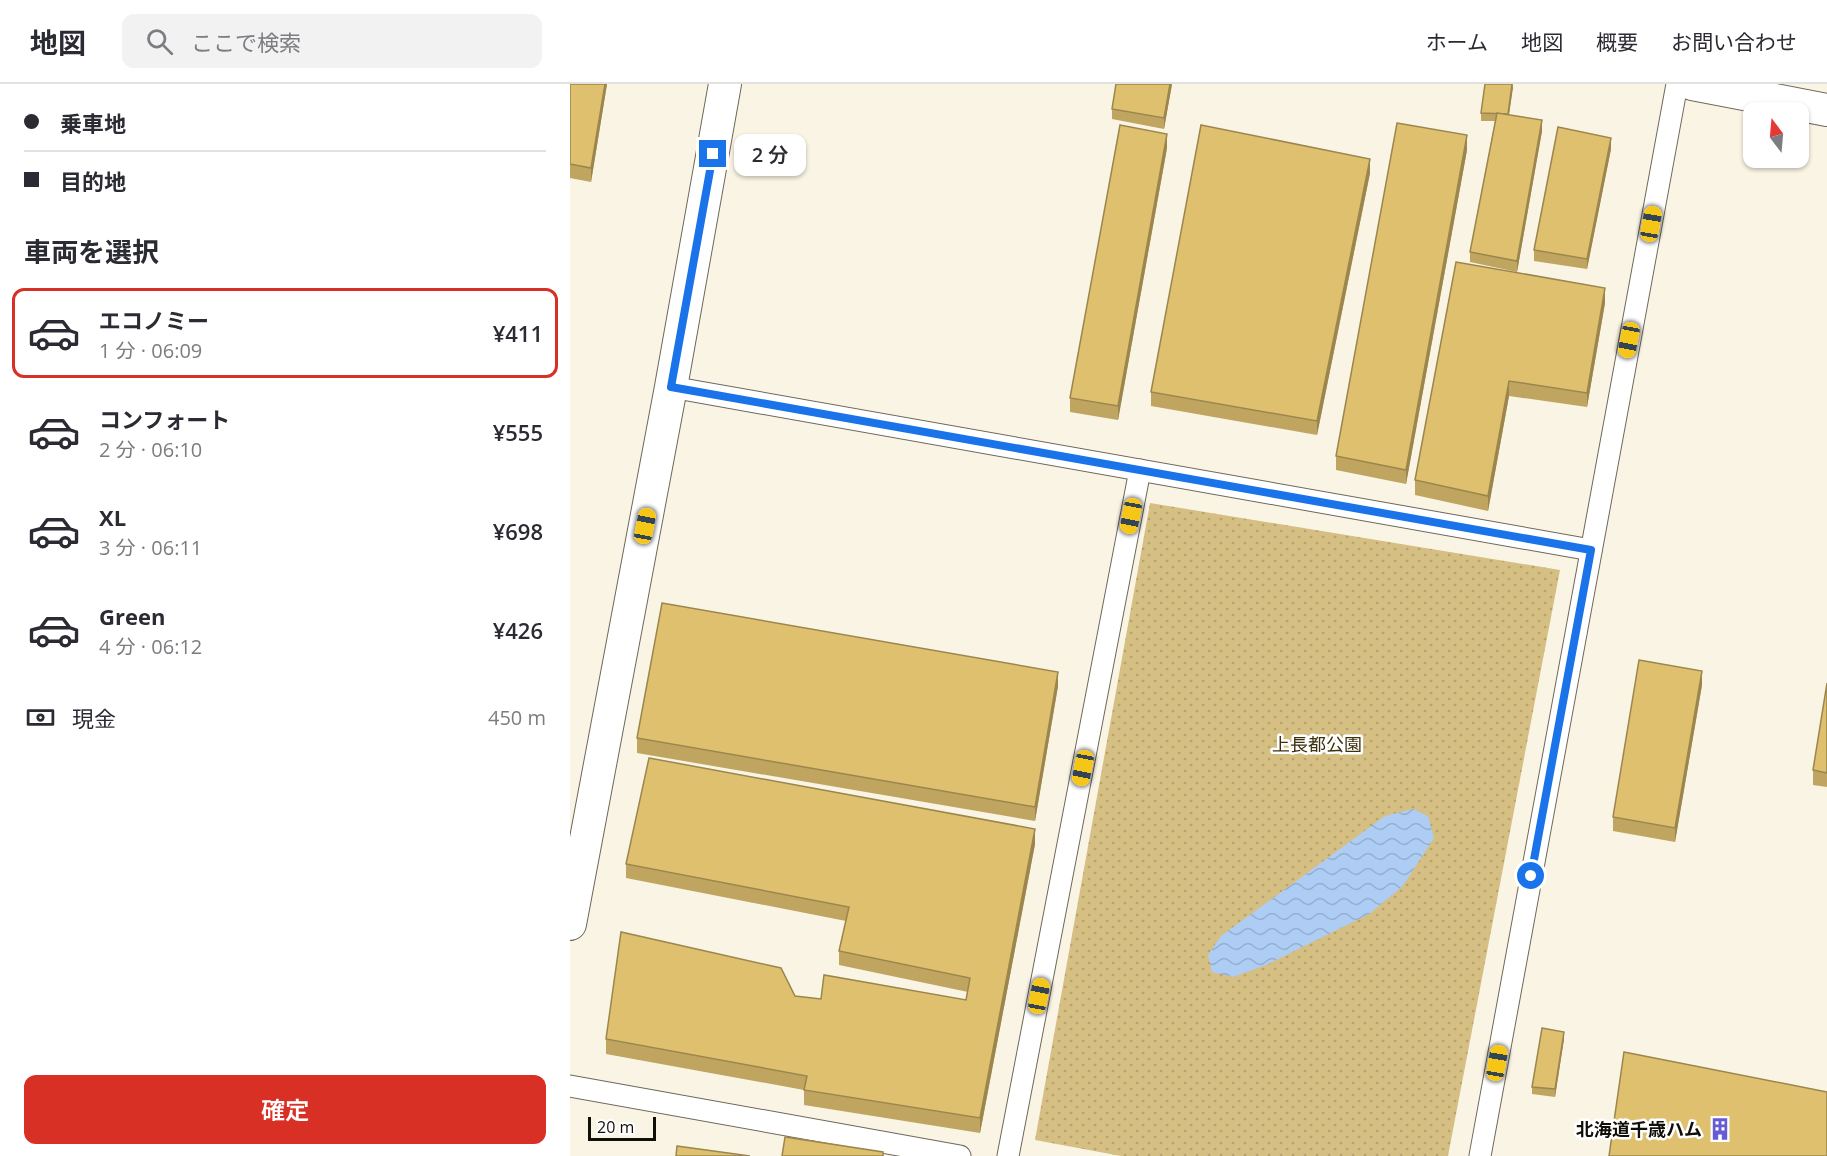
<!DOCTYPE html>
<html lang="ja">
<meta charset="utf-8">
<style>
:root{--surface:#fff;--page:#f2f2f3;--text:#2b2b33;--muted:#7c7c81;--line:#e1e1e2;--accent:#d93025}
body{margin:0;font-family:"Open Sans","Noto Sans JP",sans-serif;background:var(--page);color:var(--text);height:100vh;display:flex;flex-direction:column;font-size:22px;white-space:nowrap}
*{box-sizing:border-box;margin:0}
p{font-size:20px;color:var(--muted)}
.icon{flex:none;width:33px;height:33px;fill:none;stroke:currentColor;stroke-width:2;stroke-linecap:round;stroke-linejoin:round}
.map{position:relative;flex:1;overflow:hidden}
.side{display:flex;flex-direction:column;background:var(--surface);width:570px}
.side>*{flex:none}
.banner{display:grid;align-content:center;height:132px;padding:0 24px;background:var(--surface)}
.needle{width:39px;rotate:344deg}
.fabs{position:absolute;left:1173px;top:18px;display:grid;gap:12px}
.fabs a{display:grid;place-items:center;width:66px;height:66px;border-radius:12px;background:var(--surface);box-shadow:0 2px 4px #0004;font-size:30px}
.scale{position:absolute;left:18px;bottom:15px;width:68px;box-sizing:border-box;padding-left:6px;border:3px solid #110f09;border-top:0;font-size:16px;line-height:21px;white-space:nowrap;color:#110f09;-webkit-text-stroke:4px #fff;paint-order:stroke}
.end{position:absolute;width:27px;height:27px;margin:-14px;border:8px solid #1a73e8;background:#fff;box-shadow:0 0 0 3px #fff}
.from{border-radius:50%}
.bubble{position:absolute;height:42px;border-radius:12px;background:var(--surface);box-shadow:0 2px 4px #0004;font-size:20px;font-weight:600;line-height:42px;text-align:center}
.car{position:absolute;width:18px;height:36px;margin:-18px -9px;border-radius:8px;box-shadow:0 0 4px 2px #0007;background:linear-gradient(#f5c518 24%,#345 0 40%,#f5c518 0 76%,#345 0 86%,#f5c518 0)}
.banner b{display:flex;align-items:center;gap:21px;height:57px;font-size:22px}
.banner b+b{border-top:2px solid var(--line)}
.banner i{width:15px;height:15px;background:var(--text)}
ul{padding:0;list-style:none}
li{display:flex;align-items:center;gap:18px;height:90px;margin:0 12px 9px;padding:0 12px;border:3px solid transparent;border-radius:12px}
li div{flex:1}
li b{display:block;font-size:22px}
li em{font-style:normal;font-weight:600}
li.on{border-color:var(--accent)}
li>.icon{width:54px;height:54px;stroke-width:1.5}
h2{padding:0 24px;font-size:27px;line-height:72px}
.pay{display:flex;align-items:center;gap:15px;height:66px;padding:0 24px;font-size:22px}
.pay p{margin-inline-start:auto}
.cta{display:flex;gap:12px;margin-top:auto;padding:12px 24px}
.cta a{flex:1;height:69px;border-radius:12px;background:var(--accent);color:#fff;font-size:24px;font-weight:600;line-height:69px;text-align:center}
header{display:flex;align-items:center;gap:36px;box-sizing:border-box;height:84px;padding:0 30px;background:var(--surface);border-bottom:2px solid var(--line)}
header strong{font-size:28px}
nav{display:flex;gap:33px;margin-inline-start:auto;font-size:21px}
.search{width:420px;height:54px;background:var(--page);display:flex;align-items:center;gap:15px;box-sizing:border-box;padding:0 21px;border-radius:12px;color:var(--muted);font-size:22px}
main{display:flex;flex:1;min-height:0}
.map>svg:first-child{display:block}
.park{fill:url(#park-dots)}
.water{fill:url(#water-waves)}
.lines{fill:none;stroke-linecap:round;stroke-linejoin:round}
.street-casing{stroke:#6e685b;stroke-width:23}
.secondary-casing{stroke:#6e685b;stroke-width:34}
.street{stroke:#fff;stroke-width:21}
.secondary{stroke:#fff;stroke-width:32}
.wall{fill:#bfa55f}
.shaded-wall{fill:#9b864d}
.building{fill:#dec06e;stroke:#9b864d;stroke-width:1.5}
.route{stroke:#1a73e8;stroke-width:8}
.labels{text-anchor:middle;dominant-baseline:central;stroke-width:5;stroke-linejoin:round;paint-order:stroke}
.park-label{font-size:18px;fill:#3e310d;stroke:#fff}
.poi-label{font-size:18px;font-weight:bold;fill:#110f09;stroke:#fff;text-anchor:end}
</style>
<header>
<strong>地図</strong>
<div class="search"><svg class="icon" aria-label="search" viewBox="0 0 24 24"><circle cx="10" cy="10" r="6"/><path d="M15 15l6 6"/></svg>ここで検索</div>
<nav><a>ホーム</a><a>地図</a><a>概要</a><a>お問い合わせ</a></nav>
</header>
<main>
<section class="side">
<div class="banner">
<b><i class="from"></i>乗車地</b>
<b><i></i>目的地</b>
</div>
<h2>車両を選択</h2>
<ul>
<li class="on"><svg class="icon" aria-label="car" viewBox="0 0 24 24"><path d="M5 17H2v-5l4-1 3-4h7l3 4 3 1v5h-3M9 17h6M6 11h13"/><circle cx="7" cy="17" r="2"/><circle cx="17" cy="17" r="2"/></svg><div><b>エコノミー</b><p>1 分 · 06:09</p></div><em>¥411</em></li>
<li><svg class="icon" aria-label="car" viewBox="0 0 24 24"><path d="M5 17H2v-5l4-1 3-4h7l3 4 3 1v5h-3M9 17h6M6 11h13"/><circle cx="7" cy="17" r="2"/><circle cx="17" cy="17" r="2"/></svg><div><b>コンフォート</b><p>2 分 · 06:10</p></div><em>¥555</em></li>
<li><svg class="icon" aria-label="car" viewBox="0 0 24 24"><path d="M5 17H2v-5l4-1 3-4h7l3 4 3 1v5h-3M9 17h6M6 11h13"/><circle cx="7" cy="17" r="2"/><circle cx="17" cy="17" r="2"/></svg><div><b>XL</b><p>3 分 · 06:11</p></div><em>¥698</em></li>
<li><svg class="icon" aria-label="car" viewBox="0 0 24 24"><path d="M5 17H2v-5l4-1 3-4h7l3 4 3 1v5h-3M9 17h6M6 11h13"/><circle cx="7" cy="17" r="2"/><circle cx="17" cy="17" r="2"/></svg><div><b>Green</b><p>4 分 · 06:12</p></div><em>¥426</em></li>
</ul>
<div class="pay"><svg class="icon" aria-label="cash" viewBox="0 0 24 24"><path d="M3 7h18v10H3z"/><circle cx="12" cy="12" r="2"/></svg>現金<p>450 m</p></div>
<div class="cta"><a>確定</a></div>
</section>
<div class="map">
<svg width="1257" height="1072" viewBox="0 0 1257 1072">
<defs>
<pattern id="park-dots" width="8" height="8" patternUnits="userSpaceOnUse" patternTransform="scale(1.5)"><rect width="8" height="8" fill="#d6bf83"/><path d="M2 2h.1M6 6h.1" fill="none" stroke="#b7a370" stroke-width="1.8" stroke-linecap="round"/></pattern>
<pattern id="water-waves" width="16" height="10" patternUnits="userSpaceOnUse" patternTransform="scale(1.5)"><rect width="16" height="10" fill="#adcdf4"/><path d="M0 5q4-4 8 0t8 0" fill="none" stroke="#94afd0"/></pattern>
</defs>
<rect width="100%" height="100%" fill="#faf4e4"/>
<path class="park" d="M580,419L990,486L878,1072H551L465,1056Z"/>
<path class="water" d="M843,725L858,732L864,754L832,803L799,830L696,881L663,893L642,888L638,871L651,852L815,732Z"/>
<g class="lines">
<g class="street-casing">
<g id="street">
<path d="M101,303L1021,466"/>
<path d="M0,1002L390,1072"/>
<path d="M438,1072L570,386"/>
<path d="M910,1072L1107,0"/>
</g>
</g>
<g class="secondary-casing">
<g id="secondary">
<path d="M1122,0L1257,26"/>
<path d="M0,840L101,303L155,0"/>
</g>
</g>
<use href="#street" class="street"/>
<use href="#secondary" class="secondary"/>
</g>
<g class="wall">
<path d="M0,0H37L21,98L0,94Z"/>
<path d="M546,0H602L594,45L542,35V25Z"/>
<path d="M943,0L939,31L972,47L947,188L900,178V168L925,37H911V29Z"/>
<path d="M597,64L548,336L500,328V314Z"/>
<path d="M1041,65L1017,185L964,177V166Z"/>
<path d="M897,66L836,400L766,386V372Z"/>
<path d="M800,89L747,351L581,322V308Z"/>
<path d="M886,178L1035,219L1017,323L939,312L918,427L845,411V396Z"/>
<path d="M1257,599V703L1243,701V686Z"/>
<path d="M1132,601L1105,758L1043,747V733Z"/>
<path d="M488,602L465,737L67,669V654Z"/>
<path d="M465,760L410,1049L234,1021V1006L36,970V955L225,912L251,915L396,916L398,908L269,881V867L276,837L56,794V780Z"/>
<path d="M994,955L985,1013L962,1010V1003Z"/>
</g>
<g class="shaded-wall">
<path d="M35,0H37L21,98V84Z"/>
<path d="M600,0H602L594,45V34Z"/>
<path d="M942,0L943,4L938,37V30Z"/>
<path d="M972,36V47L947,188V177Z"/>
<path d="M597,50V64L548,336V322Z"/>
<path d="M897,51V66L836,400V386Z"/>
<path d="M1041,54V65L1017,185V175Z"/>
<path d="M800,75V89L747,351V337Z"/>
<path d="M1035,204V219L1017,323V309Z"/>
<path d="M939,297V312L918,427V412Z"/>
<path d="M1132,587V601L1105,758V744Z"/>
<path d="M488,588V602L465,737V723Z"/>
<path d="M465,745V760L410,1049V1034Z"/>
<path d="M994,948V955L985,1013V1005Z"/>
</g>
<g class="building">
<path d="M0,0H35L21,84L0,80Z"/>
<path d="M546,0H600L594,34L542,25Z"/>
<path d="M915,0H942L938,30L911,29Z"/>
<path d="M927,29L972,36L947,177L900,168Z"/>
<path d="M827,39L897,51L836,386L766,372Z"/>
<path d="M550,41L597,50L548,322L500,314Z"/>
<path d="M631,41L800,75L747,337L581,308Z"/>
<path d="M988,43L1041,54L1017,175L964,166Z"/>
<path d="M886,178L1035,204L1017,309L939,297L918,412L845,396Z"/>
<path d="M92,519L488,588L465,723L67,654Z"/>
<path d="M1069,576L1132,587L1105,744L1043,733Z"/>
<path d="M1257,599V689L1243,686Z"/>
<path d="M79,674L465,745L410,1034L234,1006L237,992L36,955L51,848L211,884L225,912L251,915L254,891L396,916L400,894L269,867L279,823L56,780Z"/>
<path d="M972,944L994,948L985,1005L962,1003Z"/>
<path d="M1054,968L1257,1008V1072H1039Z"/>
<path d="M215,1053L313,1068V1072H212Z"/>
<path d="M107,1062L180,1072H106Z"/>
</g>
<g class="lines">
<path class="route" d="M143,70L101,303L1021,466L961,792"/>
</g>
<defs>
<g id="building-bare" transform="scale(1.8)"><path d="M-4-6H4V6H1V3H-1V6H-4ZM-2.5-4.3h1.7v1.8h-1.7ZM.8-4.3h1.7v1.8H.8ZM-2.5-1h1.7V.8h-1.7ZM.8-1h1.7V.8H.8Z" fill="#685ad4" stroke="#fff" stroke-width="2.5" paint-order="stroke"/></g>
</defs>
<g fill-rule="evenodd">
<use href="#building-bare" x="1150" y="1045"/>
</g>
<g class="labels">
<g class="park-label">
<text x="747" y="660">上長都公園</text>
</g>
<g class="poi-label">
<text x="1132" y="1045">北海道千歳ハム</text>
</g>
</g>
</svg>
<div class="fabs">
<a><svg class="needle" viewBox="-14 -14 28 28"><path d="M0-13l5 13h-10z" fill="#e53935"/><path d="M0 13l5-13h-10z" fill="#7c7c81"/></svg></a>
</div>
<div class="scale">20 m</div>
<i class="end from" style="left:961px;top:792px"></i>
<i class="end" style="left:143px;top:70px"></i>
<div class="bubble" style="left:164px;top:50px;width:72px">2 分</div>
<i class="car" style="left:1081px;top:140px;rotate:10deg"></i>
<i class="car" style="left:1059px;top:256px;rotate:191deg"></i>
<i class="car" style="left:561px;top:432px;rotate:191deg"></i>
<i class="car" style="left:75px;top:442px;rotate:11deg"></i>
<i class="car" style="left:513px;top:684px;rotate:191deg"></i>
<i class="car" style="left:469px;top:912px;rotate:11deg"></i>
<i class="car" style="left:927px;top:979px;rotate:10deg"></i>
</div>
</main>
